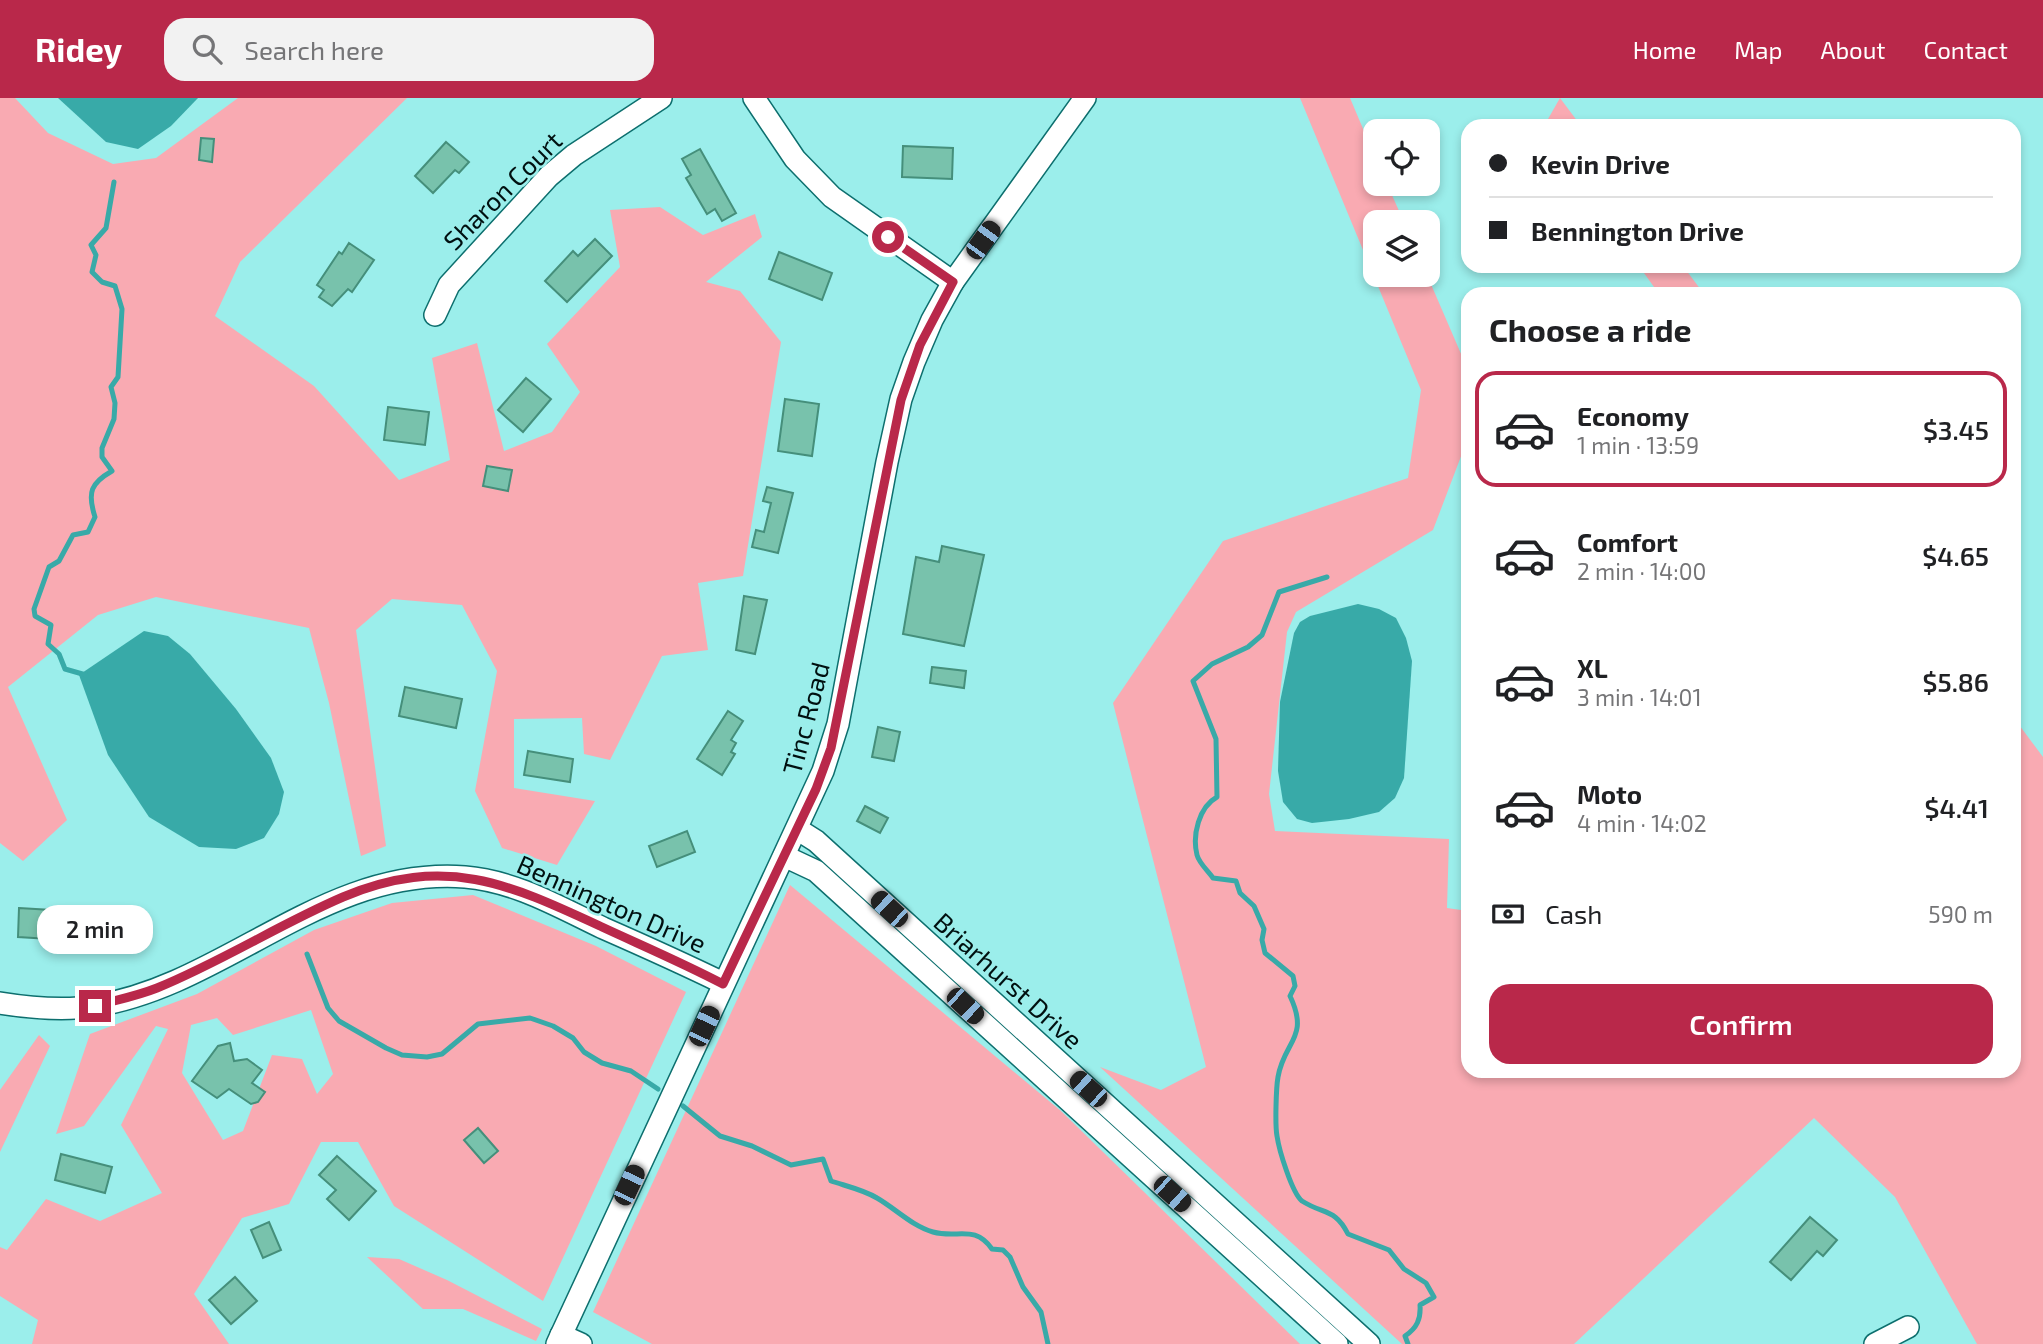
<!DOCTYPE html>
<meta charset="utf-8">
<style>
:root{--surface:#fff;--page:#f2f2f2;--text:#202124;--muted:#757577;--line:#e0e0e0;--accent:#b9284a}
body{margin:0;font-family:"Exo 2",sans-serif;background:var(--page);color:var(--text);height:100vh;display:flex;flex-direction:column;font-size:26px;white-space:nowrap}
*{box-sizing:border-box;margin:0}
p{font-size:23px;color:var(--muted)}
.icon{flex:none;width:38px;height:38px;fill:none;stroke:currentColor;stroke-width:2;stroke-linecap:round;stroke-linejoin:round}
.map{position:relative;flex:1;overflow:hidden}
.panel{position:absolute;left:1461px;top:189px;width:560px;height:791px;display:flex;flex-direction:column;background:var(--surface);border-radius:21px;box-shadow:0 4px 10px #0003}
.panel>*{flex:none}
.top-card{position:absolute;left:1461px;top:21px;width:560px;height:154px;border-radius:21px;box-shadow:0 4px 10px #0003;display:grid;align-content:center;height:154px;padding:0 28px;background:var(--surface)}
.tools{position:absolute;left:1363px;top:21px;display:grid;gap:14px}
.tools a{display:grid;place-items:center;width:77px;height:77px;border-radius:14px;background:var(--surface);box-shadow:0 4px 10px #0003;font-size:35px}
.end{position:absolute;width:32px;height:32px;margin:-16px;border:9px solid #b9284a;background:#fff;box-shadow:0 0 0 4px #fff}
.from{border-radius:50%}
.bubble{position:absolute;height:49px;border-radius:21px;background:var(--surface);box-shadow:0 4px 10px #0003;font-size:23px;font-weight:600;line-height:49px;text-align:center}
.car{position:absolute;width:21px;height:42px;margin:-21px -10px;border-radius:9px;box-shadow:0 0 5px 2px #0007;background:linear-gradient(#222 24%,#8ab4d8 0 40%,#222 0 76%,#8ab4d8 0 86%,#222 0)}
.top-card b{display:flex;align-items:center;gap:24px;height:66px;font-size:26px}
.top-card b+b{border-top:2px solid var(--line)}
.top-card i{width:18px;height:18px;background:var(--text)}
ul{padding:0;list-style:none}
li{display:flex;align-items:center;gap:21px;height:116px;margin:0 14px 10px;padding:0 14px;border:4px solid transparent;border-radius:21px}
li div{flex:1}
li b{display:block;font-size:26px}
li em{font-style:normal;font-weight:600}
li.on{border-color:var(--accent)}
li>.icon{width:63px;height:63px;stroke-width:1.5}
h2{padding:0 28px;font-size:32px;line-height:84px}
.pay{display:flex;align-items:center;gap:18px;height:77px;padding:0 28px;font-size:26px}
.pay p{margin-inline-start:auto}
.cta{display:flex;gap:14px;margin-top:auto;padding:14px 28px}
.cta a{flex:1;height:80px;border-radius:21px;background:var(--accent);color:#fff;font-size:28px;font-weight:600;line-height:80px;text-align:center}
header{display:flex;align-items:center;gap:42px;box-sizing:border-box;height:98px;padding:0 35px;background:var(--accent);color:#fff}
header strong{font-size:33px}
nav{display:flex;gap:38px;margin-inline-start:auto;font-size:24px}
.search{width:490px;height:63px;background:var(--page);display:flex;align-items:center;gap:18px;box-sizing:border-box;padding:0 24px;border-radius:21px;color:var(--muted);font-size:26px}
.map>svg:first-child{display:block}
.green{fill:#f9aab2;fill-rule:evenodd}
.water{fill:#38aaa8}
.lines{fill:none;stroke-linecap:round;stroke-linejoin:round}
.stream{stroke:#38aaa8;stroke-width:5}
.building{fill:#78c2ac;stroke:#458f7b;stroke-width:2}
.minor-casing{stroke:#0d6f6e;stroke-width:24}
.minor{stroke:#fff;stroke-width:21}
.route{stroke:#b9284a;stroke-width:9}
.labels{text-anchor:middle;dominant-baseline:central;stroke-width:5;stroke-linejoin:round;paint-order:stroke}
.street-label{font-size:26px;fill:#001010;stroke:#9beeeb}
</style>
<header>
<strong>Ridey</strong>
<div class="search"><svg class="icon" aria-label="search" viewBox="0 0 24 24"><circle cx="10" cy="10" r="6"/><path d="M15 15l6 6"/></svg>Search here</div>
<nav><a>Home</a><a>Map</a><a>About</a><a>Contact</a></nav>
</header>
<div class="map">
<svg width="2043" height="1246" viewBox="0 0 2043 1246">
<rect width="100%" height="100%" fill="#9beeeb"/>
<g class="green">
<path d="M0,0H15L48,35L113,66L156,60L238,0H407L240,164L215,218L314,288L399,382L450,362L432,260L477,245L504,353L552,334L580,294L547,246L620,169L610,112L660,109L703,137L755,116L762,139L706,184L740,193L781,244L743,478L698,485L708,552L662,558L610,662L584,656L582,620L514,621V690L595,703L557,767L502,750L475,693L497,573L462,507L392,501L356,532L386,748L361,758L329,605L309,530L156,499L98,517L8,589L67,722L23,763L0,745Z"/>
<path d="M1300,0H1350L1375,59L1376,86H1387L1404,124H1376V177H1427L1468,272V340L1433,432L1296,514L1287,534L1269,696L1275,733L1449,741L1447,810L1468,813V973H2014V620L2043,659V1246H1977L1895,1099L1814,1020L1574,1246H1402L1100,969L1161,992L1206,969L1113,605L1223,443L1408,380L1421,292Z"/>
<path d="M1560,0L1581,28H1544Z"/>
<path d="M1639,168H1683L1704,196H1659Z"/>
<path d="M790,787L1061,1013L1300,1246H652L593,1214Z"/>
<path d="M473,797L596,848L686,894L543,1203L394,1108L358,1044H321L289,1106L242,1120L194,1196L229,1246H32L38,1222L0,1198V1149L7,1152L46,1101L100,1123L162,1095L121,1027L168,931L156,928L84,1028L56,1036L90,936L197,896L314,832L392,805ZM311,912L333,976L317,996L302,961L272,957L243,1033L223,1042L182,975L191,927L217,920L233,937Z"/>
<path d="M39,937L50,948L0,1054V992Z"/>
<path d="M367,1159L399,1161L447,1182L542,1231L536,1243L463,1211H423Z"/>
</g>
<g class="water">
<path d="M58,0H198L171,28L138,51L106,44Z"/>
<path d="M1358,506L1379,511L1396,520L1406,540L1412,563L1404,680L1395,700L1379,714L1349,721L1312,725L1297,721L1283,704L1278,673L1280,604L1294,535L1300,524L1310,518Z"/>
<path d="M144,533L168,538L190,556L236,611L271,660L284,694L279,716L264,740L236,751L199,749L149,719L108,657L79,577Z"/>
</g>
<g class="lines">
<g class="stream">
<path d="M1327,479L1279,494L1262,537L1248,549L1212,566L1193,583L1216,641L1217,699C1199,709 1192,737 1197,757C1199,765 1208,773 1213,780L1236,783L1240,795L1254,808L1264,831L1262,842L1265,855L1293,878L1295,888L1290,898C1310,940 1284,943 1278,979C1276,990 1275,1028 1277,1038C1279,1052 1292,1095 1302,1103C1324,1117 1335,1110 1348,1136L1389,1152L1404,1171L1426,1185L1434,1199L1420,1207C1421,1221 1417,1230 1405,1238L1408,1246"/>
<path d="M86,577L65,571L59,556L48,546L51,527L35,518L34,511L49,469L59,463L73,437L88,434L95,419C87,394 91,385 112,373L102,359V350L114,321L115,305L111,289L118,279L122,211L115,188L102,184L92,174L96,157L91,147L106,130L114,84"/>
<path d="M307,856L328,910L339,923L386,950L402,957L427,959L442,956L478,926L530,920L553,928L573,940L584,954L602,965L631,973L658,991"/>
<path d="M683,1008L720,1038L752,1048L791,1067L823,1061L831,1083C846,1088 864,1092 877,1100C896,1111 912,1128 933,1134C958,1141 974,1126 992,1151L1003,1152L1010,1159L1023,1189L1041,1214L1048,1246"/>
</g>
</g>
<g class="building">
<path d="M201,40L214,41L212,64L199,62Z"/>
<path d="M446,44L469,64L459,75L455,72L433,95L415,78Z"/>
<path d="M903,48L953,50L952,81L902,79Z"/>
<path d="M700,51L736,115L722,123L715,111L707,116L686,80L691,77L682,61Z"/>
<path d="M595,141L612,158L567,204L545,183L573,153L578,158Z"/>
<path d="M349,145L374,162L352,194L348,191L332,208L319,199L324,192L317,187L339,154L342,156Z"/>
<path d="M779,154L832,175L822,202L769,181Z"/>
<path d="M526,280L551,301L523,334L498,312Z"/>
<path d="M785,301L819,306L812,358L778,353Z"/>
<path d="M388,309L429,314L425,347L384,342Z"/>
<path d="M487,368L512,372L508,393L483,388Z"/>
<path d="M767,389L793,395L778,455L752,449L756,432L764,434L771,405L763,403Z"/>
<path d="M942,448L984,457L964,548L903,536L916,459L939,464Z"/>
<path d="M744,498L767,502L755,556L736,552Z"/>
<path d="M932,569L966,573L964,590L930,585Z"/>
<path d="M405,589L462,601L456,630L399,618Z"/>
<path d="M728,613L743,623L731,642L736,645L731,654L735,656L722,677L697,661Z"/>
<path d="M878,629L900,634L894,663L872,659Z"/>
<path d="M528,653L573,661L570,684L524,677Z"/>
<path d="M865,708L888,720L880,735L857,723Z"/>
<path d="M687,733L695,754L657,769L649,748Z"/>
<path d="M19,810L68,813L66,842L18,839Z"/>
<path d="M230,945L234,963L247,961L262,972L252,985L265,994L258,1004L251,1006L229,991L217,1000L192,983L218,948Z"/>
<path d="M478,1030L498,1053L484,1065L464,1042Z"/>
<path d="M61,1056L112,1069L105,1095L55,1082Z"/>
<path d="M337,1058L376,1093L349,1122L327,1101L336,1092L319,1077Z"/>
<path d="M1810,1119L1837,1142L1823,1158L1817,1153L1791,1182L1770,1164Z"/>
<path d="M269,1124L281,1152L263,1160L251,1132Z"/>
<path d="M235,1179L257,1203L231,1226L209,1202Z"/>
</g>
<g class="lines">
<g class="minor-casing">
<g id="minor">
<path d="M754,0L795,61L832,99L953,184"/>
<path d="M435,217L449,187L549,78L574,57L661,0"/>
<path d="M797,731L816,743L1369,1246"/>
<path d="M784,758L816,773L1337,1246"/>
<path d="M0,905C31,910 64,913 95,908C226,887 324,768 465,779C515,783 559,809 603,830C644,848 684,866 723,885"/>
<path d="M561,1237L581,1246"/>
<path d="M557,1246L823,673L838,626L887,364L901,301L914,264L932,222L953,184L1085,0"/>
<path d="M1875,1246L1908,1229"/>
</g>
</g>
<use href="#minor" class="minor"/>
</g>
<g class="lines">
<path class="route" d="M95,908C116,902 137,898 157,890C221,864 280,826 343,799C446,756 509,786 602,829C643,848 683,865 723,886L816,691L831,650L901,302L920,247L953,184L888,139"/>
</g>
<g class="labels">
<g class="street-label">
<text transform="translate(502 92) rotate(-45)">Sharon Court</text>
<text transform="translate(805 620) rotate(-75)">Tinc Road</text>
<text transform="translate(612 805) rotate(24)">Bennington Drive</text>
<text transform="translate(1009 882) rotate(42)">Briarhurst Drive</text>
</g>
</g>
</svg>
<div class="tools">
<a><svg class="icon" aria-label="locate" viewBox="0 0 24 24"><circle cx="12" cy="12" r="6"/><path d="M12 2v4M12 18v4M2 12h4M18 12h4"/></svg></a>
<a><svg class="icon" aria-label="layers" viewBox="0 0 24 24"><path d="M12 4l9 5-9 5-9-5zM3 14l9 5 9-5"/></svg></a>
</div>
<i class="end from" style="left:888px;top:139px"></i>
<i class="end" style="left:95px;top:908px"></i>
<div class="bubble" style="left:37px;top:807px;width:116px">2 min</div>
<i class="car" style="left:983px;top:142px;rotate:36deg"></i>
<i class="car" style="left:889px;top:811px;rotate:313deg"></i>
<i class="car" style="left:965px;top:908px;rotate:133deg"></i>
<i class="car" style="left:704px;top:928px;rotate:25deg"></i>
<i class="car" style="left:1088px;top:991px;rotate:312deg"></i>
<i class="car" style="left:629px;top:1087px;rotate:25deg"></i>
<i class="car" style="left:1172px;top:1096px;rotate:132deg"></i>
<div class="top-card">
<b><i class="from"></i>Kevin Drive</b>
<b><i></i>Bennington Drive</b>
</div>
<section class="panel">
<h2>Choose a ride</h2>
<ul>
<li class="on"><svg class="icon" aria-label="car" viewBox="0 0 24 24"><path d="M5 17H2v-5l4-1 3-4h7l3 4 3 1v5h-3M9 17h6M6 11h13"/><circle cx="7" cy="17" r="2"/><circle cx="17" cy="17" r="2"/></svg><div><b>Economy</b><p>1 min · 13:59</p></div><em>$3.45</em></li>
<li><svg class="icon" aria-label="car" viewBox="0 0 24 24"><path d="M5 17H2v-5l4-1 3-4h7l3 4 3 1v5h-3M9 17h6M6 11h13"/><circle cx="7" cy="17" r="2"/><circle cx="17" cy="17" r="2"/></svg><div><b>Comfort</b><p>2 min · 14:00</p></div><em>$4.65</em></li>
<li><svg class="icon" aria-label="car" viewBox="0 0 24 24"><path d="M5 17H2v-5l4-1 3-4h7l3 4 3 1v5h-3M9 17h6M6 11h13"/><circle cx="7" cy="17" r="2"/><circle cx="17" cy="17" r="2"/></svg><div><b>XL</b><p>3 min · 14:01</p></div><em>$5.86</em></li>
<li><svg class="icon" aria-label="car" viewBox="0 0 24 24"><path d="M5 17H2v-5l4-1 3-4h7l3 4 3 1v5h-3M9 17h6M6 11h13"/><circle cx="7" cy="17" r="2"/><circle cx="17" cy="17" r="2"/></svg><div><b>Moto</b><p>4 min · 14:02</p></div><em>$4.41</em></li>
</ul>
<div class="pay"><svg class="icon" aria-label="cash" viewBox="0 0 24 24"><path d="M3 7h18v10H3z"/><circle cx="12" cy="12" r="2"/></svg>Cash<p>590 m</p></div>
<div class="cta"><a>Confirm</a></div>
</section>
</div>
